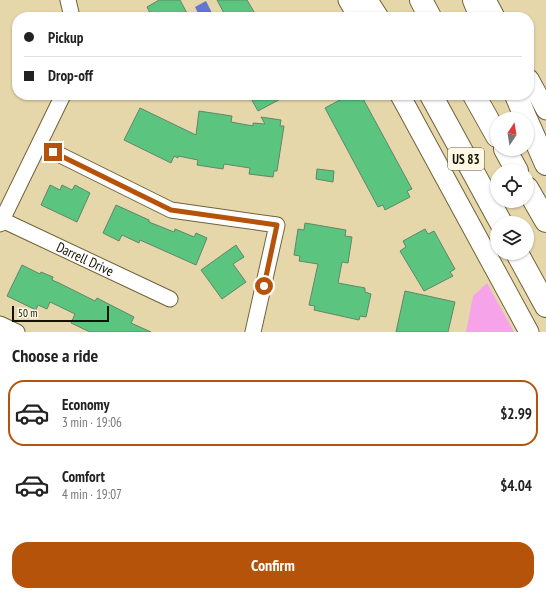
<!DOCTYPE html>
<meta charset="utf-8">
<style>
:root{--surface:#fff;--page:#f2f2f2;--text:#222;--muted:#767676;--line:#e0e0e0;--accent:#b45309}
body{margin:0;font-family:"PT Sans Narrow",sans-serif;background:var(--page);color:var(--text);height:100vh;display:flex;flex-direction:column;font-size:15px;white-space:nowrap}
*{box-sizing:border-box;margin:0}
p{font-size:13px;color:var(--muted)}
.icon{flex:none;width:22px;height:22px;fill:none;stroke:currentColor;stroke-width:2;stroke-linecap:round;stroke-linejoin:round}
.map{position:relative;height:332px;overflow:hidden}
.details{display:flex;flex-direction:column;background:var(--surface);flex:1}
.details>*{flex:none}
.guide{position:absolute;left:12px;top:12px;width:522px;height:88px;border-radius:16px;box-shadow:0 1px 3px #0004;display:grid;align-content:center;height:88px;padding:0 12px;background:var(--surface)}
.needle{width:26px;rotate:12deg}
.buttons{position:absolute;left:490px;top:112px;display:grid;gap:8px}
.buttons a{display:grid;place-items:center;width:44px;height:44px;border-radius:50%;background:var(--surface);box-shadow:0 1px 3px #0004;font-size:20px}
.scale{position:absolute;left:12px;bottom:10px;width:97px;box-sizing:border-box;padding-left:4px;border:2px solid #161102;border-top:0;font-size:11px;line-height:14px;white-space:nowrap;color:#161102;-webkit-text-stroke:3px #fef9e6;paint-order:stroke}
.end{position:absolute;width:18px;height:18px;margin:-9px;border:5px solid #b45309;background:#fff;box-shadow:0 0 0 2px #fff}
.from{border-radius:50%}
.guide b{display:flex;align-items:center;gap:14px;height:38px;font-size:15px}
.guide b+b{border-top:1px solid var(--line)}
.guide i{width:10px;height:10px;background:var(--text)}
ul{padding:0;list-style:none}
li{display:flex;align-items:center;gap:12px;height:66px;margin:0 8px 6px;padding:0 4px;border:2px solid transparent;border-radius:16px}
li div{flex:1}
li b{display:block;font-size:15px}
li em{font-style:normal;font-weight:700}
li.current{border-color:var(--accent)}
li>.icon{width:36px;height:36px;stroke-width:1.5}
h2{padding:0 12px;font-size:18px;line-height:48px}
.primary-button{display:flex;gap:8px;margin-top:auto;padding:8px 12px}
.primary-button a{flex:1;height:46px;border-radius:16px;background:var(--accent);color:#fff;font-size:16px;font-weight:700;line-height:46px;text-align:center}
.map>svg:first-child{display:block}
.green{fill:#f6a3e9}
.water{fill:#6275cf}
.building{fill:#5bc47f;stroke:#60876a}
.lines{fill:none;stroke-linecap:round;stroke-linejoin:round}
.minor-casing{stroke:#6f6238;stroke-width:17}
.major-casing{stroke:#6f6238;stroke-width:21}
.highway-casing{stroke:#6f6238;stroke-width:24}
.minor{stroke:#fff;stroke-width:15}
.major{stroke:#fff;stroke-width:19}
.highway{stroke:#fff;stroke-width:22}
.route{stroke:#b45309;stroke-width:5}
.labels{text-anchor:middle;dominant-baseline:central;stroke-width:4;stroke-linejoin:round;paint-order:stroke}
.shield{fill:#fef9e6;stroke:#5c5746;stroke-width:1}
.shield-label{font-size:13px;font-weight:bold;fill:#161102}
.street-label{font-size:14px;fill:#161102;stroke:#fef9e6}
</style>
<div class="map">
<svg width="546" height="332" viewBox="0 0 546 332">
<rect width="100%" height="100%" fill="#e5d7aa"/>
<path class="green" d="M487,283L514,332H466L473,296Z"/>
<path class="water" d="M206,1L214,17H200L195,7Z"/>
<g class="building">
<path d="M159,0H180L189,17H152L147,7Z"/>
<path d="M217,0H247L257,17H226Z"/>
<path d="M249,95H288L258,111Z"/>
<path d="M349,95H361L412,189L407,191L410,197L385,210L383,205L378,207L325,108Z"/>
<path d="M140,108L196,135L199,111L232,116L231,122L253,126V123L265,124L261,117L281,120L280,126H284L277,171H274L273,177L249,174L250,168L224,164L223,169L197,165L198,160L178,156V158L174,156L171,163L124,140Z"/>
<path d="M317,169L334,171L333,182L316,179Z"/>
<path d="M50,185L60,190L62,185L72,190L75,185L90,193L77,222L41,205Z"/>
<path d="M116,205L149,220V222L174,232L175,229L194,237L196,233L207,238L196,265L140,240L139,243L122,235L119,241L103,233Z"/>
<path d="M305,223L346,230L345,236L352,237L348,263L342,262L338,283L365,288V292L371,294L366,317L360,316L359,320L314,310L315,306L309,305L318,264L299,261L300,256L294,255L298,229L304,230Z"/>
<path d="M425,229L428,234L434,231L455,269L450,272L453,276L424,291L400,251L406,247L403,241Z"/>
<path d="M236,245L244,257L233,264L246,282L222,299L201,270Z"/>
<path d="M22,265L40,274L41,272L53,277L52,280L59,283L95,301L97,298L134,317L131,323L151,332H90L71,323L75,314L50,302L47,309L38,305L36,310L7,296Z"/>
<path d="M405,291L455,302L448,332H396Z"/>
</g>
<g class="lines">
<g class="minor-casing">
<g id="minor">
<path d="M68,0L72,17"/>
<path d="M40,145L171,210L277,225L253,332"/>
<path id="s1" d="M0,219L170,299"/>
<path d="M0,224L63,95"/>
<path d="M0,324L17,332"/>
</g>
</g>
<g class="major-casing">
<g id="major">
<path d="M348,0L358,17"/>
<path d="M486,0L495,17"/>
<path d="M529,79L546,110"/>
<path d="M400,95L529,332"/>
</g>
</g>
<g class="highway-casing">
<g id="highway">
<path d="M366,0L377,17"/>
<path d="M421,0L430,17"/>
<path d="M474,0L481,17"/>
<path d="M431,95L501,223"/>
<path d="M474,95L497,136"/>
<path d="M516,95L526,119"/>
<path d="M527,121L546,164"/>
<path d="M505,149L517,171"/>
<path d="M527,188L546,221"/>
<path d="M517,253L546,306"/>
</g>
</g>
<use href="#minor" class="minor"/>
<use href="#major" class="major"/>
<use href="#highway" class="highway"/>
</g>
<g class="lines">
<path class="route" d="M53,152L171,210L277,225L264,286"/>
</g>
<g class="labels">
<rect class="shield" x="448" y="148" width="36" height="22" rx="3"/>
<g class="shield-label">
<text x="466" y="159">US 83</text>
</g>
<g class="street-label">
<text stroke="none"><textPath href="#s1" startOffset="94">Darrell Drive</textPath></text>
</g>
</g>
</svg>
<div class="buttons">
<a><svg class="needle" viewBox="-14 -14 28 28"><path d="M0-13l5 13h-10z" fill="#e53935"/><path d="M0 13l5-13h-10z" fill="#767676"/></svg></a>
<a><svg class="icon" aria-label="locate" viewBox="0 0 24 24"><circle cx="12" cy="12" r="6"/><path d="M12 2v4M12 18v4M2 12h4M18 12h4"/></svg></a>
<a><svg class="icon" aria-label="layers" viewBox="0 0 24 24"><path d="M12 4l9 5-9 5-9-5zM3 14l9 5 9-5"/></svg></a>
</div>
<div class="scale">50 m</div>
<i class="end from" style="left:264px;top:286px"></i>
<i class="end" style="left:53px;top:152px"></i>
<div class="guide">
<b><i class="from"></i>Pickup</b>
<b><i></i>Drop-off</b>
</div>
</div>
<section class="details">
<h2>Choose a ride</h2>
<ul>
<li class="current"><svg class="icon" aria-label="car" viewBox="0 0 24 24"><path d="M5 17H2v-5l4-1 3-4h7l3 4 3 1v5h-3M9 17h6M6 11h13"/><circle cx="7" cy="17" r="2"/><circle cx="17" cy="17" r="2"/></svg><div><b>Economy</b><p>3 min · 19:06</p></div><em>$2.99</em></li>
<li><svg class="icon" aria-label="car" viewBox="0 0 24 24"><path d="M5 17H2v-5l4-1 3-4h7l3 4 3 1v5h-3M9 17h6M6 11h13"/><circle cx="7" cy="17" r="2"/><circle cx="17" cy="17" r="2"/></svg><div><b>Comfort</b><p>4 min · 19:07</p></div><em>$4.04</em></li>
</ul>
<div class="primary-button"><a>Confirm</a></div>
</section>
